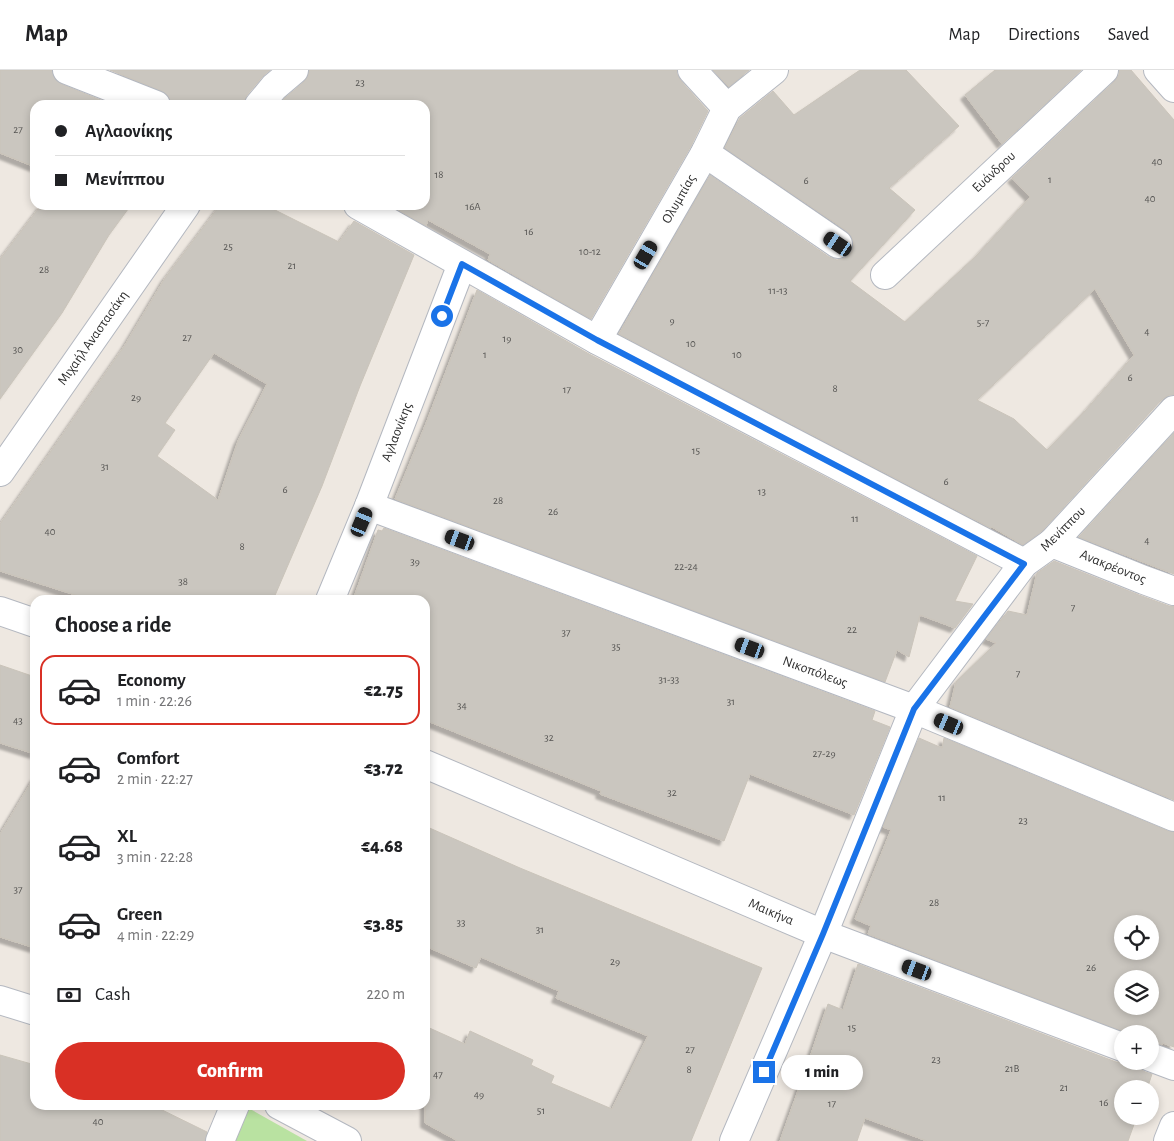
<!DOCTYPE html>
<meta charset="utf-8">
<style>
:root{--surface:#fff;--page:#f6f6f6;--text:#202124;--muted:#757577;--line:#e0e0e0;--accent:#d93025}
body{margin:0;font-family:"Alegreya Sans",sans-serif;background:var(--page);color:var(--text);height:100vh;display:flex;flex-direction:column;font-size:19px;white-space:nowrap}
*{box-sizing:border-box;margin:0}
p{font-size:16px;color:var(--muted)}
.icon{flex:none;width:28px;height:28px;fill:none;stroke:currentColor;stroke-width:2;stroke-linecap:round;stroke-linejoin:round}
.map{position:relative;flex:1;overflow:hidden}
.sheet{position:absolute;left:30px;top:525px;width:400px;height:515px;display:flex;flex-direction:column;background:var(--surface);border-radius:15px;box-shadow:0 2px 8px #0003}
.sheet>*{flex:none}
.top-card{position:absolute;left:30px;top:30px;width:400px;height:110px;border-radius:15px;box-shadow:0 2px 8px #0003;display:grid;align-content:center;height:110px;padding:0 25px;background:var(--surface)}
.tools{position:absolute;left:1114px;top:845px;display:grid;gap:10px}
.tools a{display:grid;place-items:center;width:45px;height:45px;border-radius:50%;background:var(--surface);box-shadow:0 2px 8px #0003;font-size:25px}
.end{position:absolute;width:22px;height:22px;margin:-11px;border:6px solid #1a73e8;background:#fff;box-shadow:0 0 0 2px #fff}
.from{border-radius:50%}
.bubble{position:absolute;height:35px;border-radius:18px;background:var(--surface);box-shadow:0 2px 8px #0003;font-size:16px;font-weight:800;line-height:35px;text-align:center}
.car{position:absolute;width:15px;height:30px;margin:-15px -8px;border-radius:6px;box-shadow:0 0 4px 1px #0007;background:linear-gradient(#222 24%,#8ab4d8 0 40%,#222 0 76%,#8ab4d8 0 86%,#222 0)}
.top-card b{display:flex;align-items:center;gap:18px;height:48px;font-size:19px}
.top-card b+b{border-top:1px solid var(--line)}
.top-card i{width:12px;height:12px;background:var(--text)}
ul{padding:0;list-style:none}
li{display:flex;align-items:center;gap:15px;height:70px;margin:0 10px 8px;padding:0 15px;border:2px solid transparent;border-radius:15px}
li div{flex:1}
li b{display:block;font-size:19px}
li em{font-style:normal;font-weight:800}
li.on{border-color:var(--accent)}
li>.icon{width:45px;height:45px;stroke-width:1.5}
h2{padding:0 25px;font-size:22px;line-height:60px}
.pay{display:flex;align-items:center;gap:12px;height:55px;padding:0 25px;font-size:19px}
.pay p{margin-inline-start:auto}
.cta{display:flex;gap:10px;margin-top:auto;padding:10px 25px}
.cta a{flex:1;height:58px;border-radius:30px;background:var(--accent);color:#fff;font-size:20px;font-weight:800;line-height:58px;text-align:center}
header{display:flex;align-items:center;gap:30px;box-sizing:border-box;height:70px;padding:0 25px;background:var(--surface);border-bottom:1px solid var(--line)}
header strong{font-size:24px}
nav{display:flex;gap:28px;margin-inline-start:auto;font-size:18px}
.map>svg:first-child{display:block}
.green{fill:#b9e2a1}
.building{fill:#cac6bf;stroke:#cac4ba;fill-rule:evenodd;filter:url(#shadow)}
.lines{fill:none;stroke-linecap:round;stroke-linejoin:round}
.minor-casing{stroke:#b4b8c0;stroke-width:30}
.minor{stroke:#fff;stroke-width:28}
.route{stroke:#1a73e8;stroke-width:6}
.labels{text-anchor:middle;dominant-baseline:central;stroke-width:5;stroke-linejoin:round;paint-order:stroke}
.number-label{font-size:11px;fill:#555452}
.street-label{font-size:14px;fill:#2e2e2e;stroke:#fff}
</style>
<header>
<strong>Map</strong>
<nav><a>Map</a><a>Directions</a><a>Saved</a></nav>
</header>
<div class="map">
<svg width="1174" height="1071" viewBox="0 0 1174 1071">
<defs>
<filter id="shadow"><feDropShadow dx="-4.5" dy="4.5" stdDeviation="1" flood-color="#0004"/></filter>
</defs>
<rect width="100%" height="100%" fill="#eee8e1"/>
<path class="green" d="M243,1035L307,1071H226Z"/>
<g class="building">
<path d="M0,0H52L55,9L61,14L113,35H35V97L0,83Z"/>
<path d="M110,0H270L262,7L247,25L244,32V35H171L168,26L162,21Z"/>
<path d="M309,0H677V4L681,11L708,41L691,76L591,249L488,190L490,184L428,150L426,156L390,135H425V35H279L285,28L304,12L308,6Z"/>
<path d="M713,0H749L729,17Z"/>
<path d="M860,0H906L959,56L889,118L915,140L850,211L905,252L977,185L1030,127L1012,108L1115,11L1119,5V0H1131L1174,50V325H1169L1162,329L1042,461L1023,475L992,457L991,458L619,264L710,105L829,187L837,190L845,188L851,183L854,175L852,167L847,161L725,78L740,48L773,21L794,45ZM1095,219L1134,285L1085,341L1047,380L1014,349L977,330Z"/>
<path d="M995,0H1081L1002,74L965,25Z"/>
<path d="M41,135H131L109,165L62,243L0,329V189Z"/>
<path d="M220,135H265L339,172L354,151L414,185L360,316L322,416L273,530H91L0,501V454L125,275L165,208ZM214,283L267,314L238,371L218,430L157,386L175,360L165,353Z"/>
<path d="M477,220L589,284L977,486L955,531L973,534L955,558L920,545L909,587L897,580L885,612L395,429L427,351Z"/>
<path d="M1174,363V504L1079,467Z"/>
<path d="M384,458L875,641L872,650L890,657L854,745L750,704L724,771L600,724L601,721L425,650V530H353L378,460L382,461Z"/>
<path d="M1054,491L1139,525L1169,536H1174V730L950,637L956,612L996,573L986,569L1008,541L1027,545L1037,503Z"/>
<path d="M0,595L35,607V684L0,673Z"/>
<path d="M919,668L942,678L944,668L1168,761L1174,762V977L1163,973L1162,975L1150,972V964H1130L868,864L871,856L855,849L891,760L883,757ZM1122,854H1150V881H1122ZM1122,909H1150V936H1122Z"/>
<path d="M35,706V878L0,867V764Z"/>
<path d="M425,756L520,798L762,898L691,1071H458L425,1053V956L465,974L470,961L533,990L531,995L554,1006L551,1013L612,1039L648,966L556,928L559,921L481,887L476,898L425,876Z"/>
<path d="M858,894L1116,992H1124L1135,991L1138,997L1145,1002L1152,1004L1147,1019H1122V1046H1137L1128,1071H927L865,1048L857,1071H780L808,993L828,934L843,940Z"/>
<path d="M0,985L35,995V1035H152L207,1062L205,1071H0Z"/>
</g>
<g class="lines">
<g class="minor-casing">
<g id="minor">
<path d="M67,0L156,35"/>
<path d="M692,0L727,38"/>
<path d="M1158,0L1174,18"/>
<path d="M259,35L274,17L294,0"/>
<path d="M705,83L838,174"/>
<path d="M358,135L597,270L1024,493"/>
<path d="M885,205L1104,0"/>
<path d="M597,270L705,83L727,38L774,0"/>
<path d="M0,402L186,135"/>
<path d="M369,436L914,639L1174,747"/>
<path d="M1052,473L1144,510L1174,521"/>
<path d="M330,530L369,436L462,194"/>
<path d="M0,541L35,553"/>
<path d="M425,694L823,864L1122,977"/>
<path d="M0,930L35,941"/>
<path d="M1150,987L1174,996"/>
<path d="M279,1035L347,1071"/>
<path d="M220,1071L235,1035"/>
<path d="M734,1071L823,864L914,639L1024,493L1052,473L1174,340"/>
<path d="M1168,1071L1174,1056"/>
</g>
</g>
<use href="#minor" class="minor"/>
</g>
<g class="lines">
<path class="route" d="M442,246L462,194L597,270L1024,494L914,639L823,864L764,1002"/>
</g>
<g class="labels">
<g class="number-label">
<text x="360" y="12">23</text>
<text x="18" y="59">27</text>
<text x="1157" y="91">40</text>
<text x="439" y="104">18</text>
<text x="1050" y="109">1</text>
<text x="806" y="110">6</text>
<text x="1150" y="128">40</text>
<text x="473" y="136">16Α</text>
<text x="529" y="161">16</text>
<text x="228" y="176">25</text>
<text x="590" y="181">10-12</text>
<text x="292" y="195">21</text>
<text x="44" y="199">28</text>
<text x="778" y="220">11-13</text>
<text x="672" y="250">9</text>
<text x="983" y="252">5-7</text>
<text x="1147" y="261">4</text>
<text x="187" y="267">27</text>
<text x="507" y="268">19</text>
<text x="691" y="273">10</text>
<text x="18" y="279">30</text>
<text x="485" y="284">1</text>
<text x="737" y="284">10</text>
<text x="1130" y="307">6</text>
<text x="835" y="318">8</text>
<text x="567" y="319">17</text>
<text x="136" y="327">29</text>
<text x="696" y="380">15</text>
<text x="105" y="396">31</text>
<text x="946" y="411">6</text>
<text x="285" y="419">6</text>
<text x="762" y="421">13</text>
<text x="498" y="430">28</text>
<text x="553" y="441">26</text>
<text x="855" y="448">11</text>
<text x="50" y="461">40</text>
<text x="1147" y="470">4</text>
<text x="242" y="476">8</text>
<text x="415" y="491">39</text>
<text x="686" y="496">22-24</text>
<text x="183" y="511">38</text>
<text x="1073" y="537">7</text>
<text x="852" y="559">22</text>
<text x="566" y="562">37</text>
<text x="616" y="576">35</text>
<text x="1018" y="603">7</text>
<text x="669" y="609">31-33</text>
<text x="731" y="631">31</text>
<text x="462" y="635">34</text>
<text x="18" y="650">43</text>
<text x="549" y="667">32</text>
<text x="824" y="683">27-29</text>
<text x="672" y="722">32</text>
<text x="942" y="727">11</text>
<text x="1023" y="750">23</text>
<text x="18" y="819">37</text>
<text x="934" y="832">28</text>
<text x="461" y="852">33</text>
<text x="540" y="859">31</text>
<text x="615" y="891">29</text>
<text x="1091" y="897">26</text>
<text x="852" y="957">15</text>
<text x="690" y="979">27</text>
<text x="936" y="989">23</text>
<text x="1012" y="998">21B</text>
<text x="689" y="999">8</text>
<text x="438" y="1004">47</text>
<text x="1064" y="1017">21</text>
<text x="479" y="1024">49</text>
<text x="1104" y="1032">16</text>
<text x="832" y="1033">17</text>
<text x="541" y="1040">51</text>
<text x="98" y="1051">40</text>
</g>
<g class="street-label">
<text transform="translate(994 102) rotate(-43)">Ευάνδρου</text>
<text transform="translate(679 129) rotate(-60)">Ολυμπίας</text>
<text transform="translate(93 268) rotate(-55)">Μιχαήλ Αναστασάκη</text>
<text transform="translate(397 362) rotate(-69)">Αγλαονίκης</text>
<text transform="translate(1063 459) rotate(-45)">Μενίππου</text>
<text transform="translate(1113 497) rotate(22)">Ανακρέοντος</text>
<text transform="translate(815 602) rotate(20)">Νικοπόλεως</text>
<text transform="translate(771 842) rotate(23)">Μαικήνα</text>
</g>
</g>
</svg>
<div class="tools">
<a><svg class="icon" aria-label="locate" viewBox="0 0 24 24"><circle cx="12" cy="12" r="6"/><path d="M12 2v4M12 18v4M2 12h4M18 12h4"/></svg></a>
<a><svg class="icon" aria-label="layers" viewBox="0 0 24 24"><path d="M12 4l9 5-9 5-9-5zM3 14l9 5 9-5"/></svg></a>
<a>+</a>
<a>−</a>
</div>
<i class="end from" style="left:442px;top:246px"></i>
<i class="end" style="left:764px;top:1002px"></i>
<div class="bubble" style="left:781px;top:985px;width:82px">1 min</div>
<i class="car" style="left:838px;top:174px;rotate:304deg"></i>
<i class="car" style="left:646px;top:185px;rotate:30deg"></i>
<i class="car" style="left:362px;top:452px;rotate:23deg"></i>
<i class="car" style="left:460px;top:470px;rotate:290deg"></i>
<i class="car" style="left:750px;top:578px;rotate:290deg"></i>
<i class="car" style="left:949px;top:654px;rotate:293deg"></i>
<i class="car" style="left:917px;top:900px;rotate:290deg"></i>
<div class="top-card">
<b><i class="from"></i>Αγλαονίκης</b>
<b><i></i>Μενίππου</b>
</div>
<section class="sheet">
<h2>Choose a ride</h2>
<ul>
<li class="on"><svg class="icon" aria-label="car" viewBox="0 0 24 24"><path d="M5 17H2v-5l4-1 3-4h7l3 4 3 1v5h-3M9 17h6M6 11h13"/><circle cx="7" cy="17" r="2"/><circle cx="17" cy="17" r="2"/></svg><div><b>Economy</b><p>1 min · 22:26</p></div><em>€2.75</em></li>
<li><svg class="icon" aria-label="car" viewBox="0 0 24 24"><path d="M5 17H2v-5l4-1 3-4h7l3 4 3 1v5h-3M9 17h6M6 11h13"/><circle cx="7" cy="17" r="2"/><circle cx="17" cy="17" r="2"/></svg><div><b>Comfort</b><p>2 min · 22:27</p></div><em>€3.72</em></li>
<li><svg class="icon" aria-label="car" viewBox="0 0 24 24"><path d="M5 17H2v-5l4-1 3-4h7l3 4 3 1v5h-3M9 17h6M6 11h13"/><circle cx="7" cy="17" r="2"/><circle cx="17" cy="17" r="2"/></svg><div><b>XL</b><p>3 min · 22:28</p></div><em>€4.68</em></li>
<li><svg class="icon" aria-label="car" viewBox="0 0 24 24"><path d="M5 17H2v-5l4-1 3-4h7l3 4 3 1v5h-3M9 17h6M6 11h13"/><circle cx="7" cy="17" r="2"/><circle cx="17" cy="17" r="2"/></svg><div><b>Green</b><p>4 min · 22:29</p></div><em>€3.85</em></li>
</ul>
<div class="pay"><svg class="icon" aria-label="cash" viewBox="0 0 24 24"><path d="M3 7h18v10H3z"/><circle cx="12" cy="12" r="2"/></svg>Cash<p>220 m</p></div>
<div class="cta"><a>Confirm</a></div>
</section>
</div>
